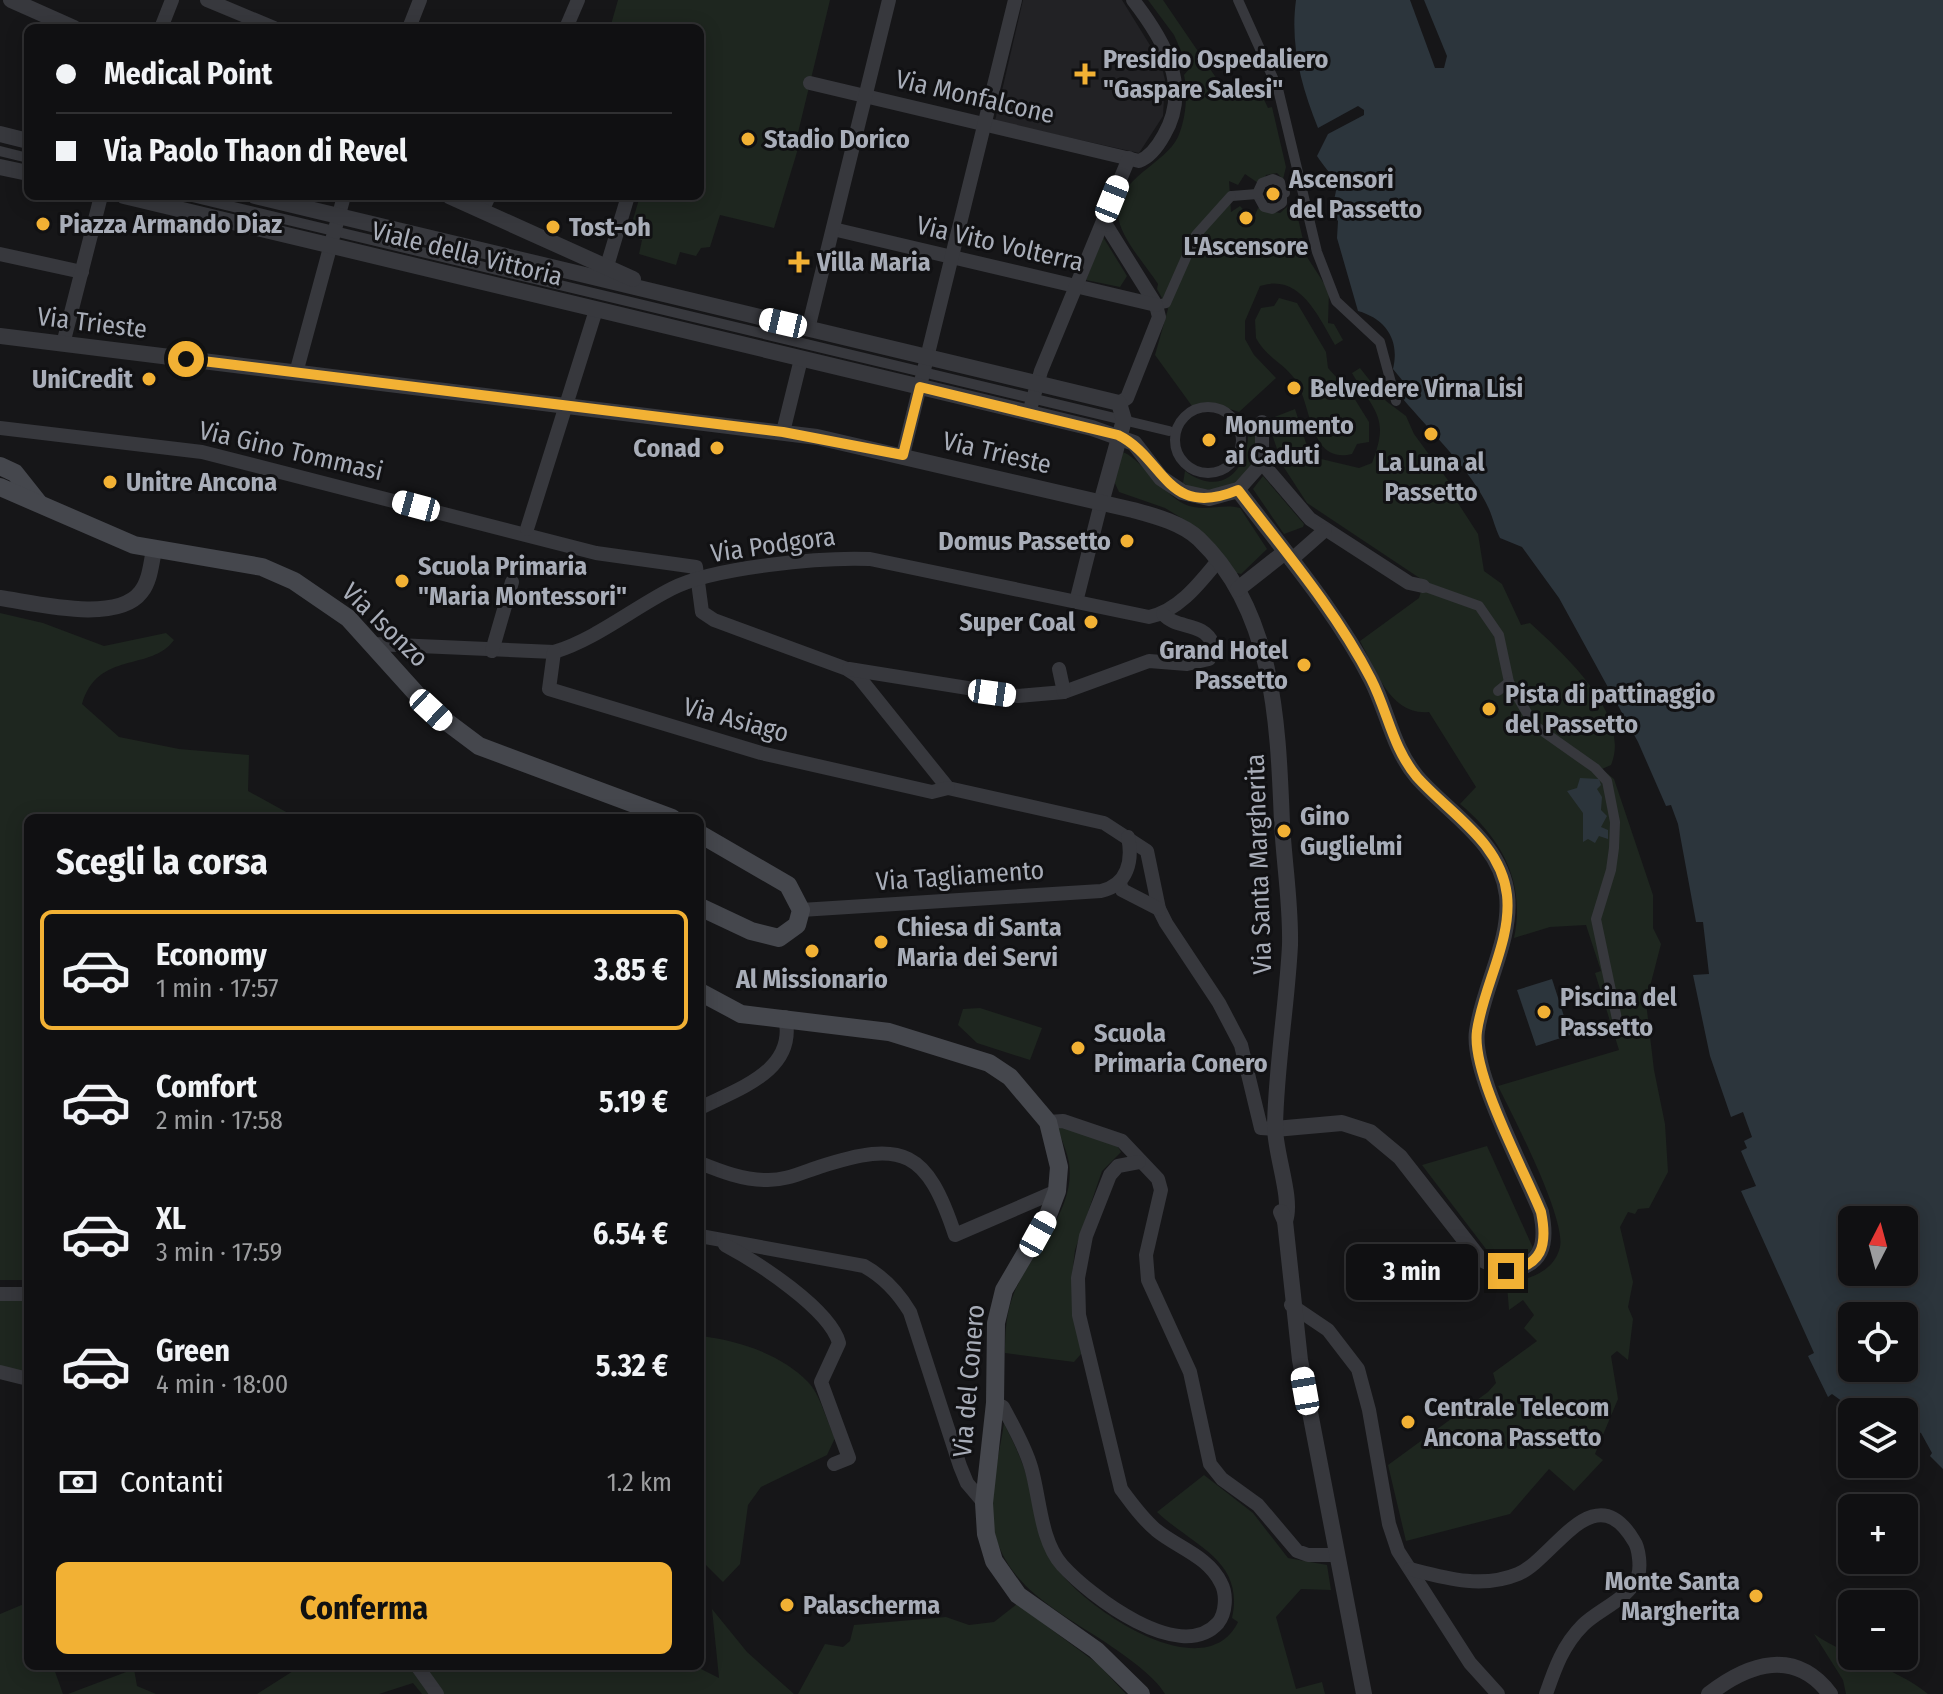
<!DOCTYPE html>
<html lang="it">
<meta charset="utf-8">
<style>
:root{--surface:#101012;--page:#1e1e20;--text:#f1f3f6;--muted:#9c9d9f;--line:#303032;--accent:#f2b134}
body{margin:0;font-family:"Fira Sans Condensed",sans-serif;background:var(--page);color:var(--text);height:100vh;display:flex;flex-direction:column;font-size:30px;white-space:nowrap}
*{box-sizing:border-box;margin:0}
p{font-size:26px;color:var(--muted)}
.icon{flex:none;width:44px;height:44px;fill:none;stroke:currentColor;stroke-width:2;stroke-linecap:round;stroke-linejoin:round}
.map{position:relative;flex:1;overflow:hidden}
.details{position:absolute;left:24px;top:814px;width:680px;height:856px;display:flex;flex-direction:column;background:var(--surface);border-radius:12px;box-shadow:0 4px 20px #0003,0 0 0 2px var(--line)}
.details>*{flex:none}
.banner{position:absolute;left:24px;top:24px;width:680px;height:176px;border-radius:12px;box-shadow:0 4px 20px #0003,0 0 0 2px var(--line);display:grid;align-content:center;height:176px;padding:0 32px;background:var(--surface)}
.needle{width:52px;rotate:6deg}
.controls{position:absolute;left:1838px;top:1206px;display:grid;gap:16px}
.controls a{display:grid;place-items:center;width:80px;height:80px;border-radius:12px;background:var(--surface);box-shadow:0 4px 20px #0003,0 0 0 2px var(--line);font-size:40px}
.end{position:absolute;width:36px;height:36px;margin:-18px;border:10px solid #f2b134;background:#111;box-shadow:0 0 0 4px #111}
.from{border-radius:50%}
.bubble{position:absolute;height:56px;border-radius:12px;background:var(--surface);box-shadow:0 4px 20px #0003,0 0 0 2px var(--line);font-size:26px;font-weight:700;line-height:56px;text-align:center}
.car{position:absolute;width:24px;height:48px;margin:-24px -12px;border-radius:10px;box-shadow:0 0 6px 2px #0007;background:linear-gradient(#fff 24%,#345 0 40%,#fff 0 76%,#345 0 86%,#fff 0)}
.banner b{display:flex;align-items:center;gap:28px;height:76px;font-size:30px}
.banner b+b{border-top:2px solid var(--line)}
.banner i{width:20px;height:20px;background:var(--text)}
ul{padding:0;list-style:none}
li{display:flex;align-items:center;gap:24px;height:120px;margin:0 16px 12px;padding:0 16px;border:4px solid transparent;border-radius:12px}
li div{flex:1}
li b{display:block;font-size:30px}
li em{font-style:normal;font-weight:700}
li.active{border-color:var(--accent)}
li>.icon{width:72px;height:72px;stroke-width:1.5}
h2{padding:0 32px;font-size:36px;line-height:96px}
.pay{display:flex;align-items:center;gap:20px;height:88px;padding:0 32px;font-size:30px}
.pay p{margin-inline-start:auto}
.primary-button{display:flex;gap:16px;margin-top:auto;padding:16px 32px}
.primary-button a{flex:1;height:92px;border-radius:12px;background:var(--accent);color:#111;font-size:32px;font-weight:700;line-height:92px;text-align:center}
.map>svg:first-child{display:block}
.built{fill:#222225}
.green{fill:#1e261f}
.water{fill:#2c353c;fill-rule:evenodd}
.pier{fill:#161618}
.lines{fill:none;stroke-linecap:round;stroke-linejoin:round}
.pedestrian{stroke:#37383d;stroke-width:10}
.minor{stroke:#37383d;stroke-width:14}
.tertiary{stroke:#37383d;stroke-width:16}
.secondary{stroke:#45474d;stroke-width:18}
.route{stroke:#f2b134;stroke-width:10}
.poi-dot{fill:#f2b134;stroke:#111113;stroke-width:3}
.labels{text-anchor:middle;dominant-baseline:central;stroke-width:6;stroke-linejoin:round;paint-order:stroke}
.poi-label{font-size:26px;font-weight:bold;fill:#a8adb8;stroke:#111113;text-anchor:start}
.street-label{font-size:26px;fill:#a8adb8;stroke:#111113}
</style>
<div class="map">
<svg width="1943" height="1694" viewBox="0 0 1943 1694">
<rect width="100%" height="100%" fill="#161618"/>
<path class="built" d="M1023,0H1122L1161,63L1165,80L1163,116L1139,153L995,121Z"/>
<g class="green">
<path d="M618,0H830L796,141L800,142L774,228L720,215L710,247L701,248L696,256L680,252L676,265L639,254L642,240L628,236L640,196H700V28H610Z"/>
<path d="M1148,0H1163L1221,85L1238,99L1260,91L1268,108L1272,107L1286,167L1283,179L1277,173L1266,175L1261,185L1245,174L1238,185L1229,181L1231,212L1240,206L1253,220L1258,208L1280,213L1294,201L1307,257L1329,291L1328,323L1334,324L1343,340L1335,345C1318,316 1300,273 1260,286L1245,321V339L1254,355L1276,378L1239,412L1211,403L1192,406L1155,355L1168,309L1157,289L1158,284C1146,265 1119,237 1118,214C1115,180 1165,164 1178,137C1186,119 1188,94 1184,75L1189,69L1174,35Z"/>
<path d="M1103,237L1127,276L1120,287L1086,280Z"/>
<path d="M1279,298L1297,303L1326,352L1328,368L1338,379L1341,377L1369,422V442L1357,444L1352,454C1308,465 1312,401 1294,378C1283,363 1266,357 1256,338L1255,320L1261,308L1274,306Z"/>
<path d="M1360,368L1386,401L1406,416L1414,434L1458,494L1456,500L1478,534L1484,571L1502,584L1521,625L1530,623C1563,653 1632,715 1611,765L1602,769L1614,779L1653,895V928L1661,944L1646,1002L1654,1070L1665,1124L1668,1172L1649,1208L1638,1209L1635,1214L1628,1212L1620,1227L1633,1282L1628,1307L1633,1319L1628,1360L1617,1351L1611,1356L1618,1399L1595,1454L1603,1460L1574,1491L1549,1469L1510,1514L1406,1541L1388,1465L1488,1392L1496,1383L1493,1373L1537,1341L1524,1328L1534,1315L1523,1300L1509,1310L1507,1285C1528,1278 1554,1273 1560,1247C1566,1218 1513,1116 1498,1086L1619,1050L1595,973L1601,971L1586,925L1550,927L1514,938C1526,882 1501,838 1460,804L1476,787L1429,712C1390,716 1376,670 1360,641L1419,598L1424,581L1307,503L1283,466L1267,420L1295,409L1306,443L1317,458L1359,468L1372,463C1390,417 1375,413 1352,373Z"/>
<path d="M1257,424C1257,434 1260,448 1258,457C1249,487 1208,498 1183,483L1185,471C1224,500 1251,466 1248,427Z"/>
<path d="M1122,452C1137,455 1161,492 1184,504C1204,513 1221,503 1240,508L1267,549L1241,574L1233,572L1193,525L1165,508L1119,492L1113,479Z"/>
<path d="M1263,476L1304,524L1303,527L1284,534L1253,489Z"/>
<path d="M0,613L43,623L104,646L166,633L174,640C151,672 98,650 82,704L119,737L179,749L249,755L248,791L297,818H28V1280H0Z"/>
<path d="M980,1008L1042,1028L1030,1060L977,1043L958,1025L963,1009Z"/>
<path d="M1062,1126L1114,1140L1121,1152L1102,1171L1075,1250L1072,1276L1081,1354L1074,1362L1005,1353C1005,1332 1006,1313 1014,1293C1031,1252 1076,1211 1069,1163C1067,1151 1061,1139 1058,1128Z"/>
<path d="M1487,1146L1533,1248L1520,1262L1505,1263L1489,1253L1422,1165Z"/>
<path d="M28,1298V1374L0,1369V1301Z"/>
<path d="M700,1336C737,1340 781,1354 808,1382C820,1394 827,1422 835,1438L827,1455L761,1487L748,1505L740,1564L723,1582L700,1559Z"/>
<path d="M1004,1423C1011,1438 1019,1453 1024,1468C1032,1493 1042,1548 1056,1567C1085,1609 1205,1690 1238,1622L1232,1618C1245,1560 1193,1546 1157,1512L1204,1475L1253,1513L1288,1558L1327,1565L1331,1590L1301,1589L1276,1617L1296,1689L1322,1682L1325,1694H1165C1154,1675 1124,1655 1105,1642C1055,1609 997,1582 992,1515C990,1486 1000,1452 1004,1423Z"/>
<path d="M24,1604L28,1610V1666H53L63,1694H0V1614Z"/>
<path d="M1017,1604L1098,1664L1126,1694H798L825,1644L843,1647L850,1641L854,1625L946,1617L969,1625L994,1622Z"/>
<path d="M712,1609L747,1652L794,1694H422L413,1683L379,1694H257L301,1666H695L719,1678Z"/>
<path d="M1814,1634C1850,1659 1892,1665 1928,1694H1846L1843,1680Z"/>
<path d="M134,1669L137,1686L156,1694H68Z"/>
</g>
<g class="water">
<path d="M1296,0H1943V1469L1930,1456L1932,1453L1921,1433L1910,1429L1917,1422L1908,1411L1895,1405L1892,1412H1867L1862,1409L1857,1412L1832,1394L1828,1397L1808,1356L1814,1353L1741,1191L1756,1186L1741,1151L1747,1148L1744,1141L1752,1137L1743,1112L1731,1117L1710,1056L1693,975L1709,974L1703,922H1696L1678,824L1671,805L1666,806L1638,742L1559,598L1522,547L1500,538C1495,528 1493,518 1489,509C1473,472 1429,430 1403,399L1411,391L1393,369C1400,340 1386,319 1358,311L1337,238L1338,221L1331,212C1341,174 1337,186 1317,156L1328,134L1364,115V110L1358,106L1318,128C1301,85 1290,45 1296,0ZM1852,1220H1904V1272H1852ZM1852,1316H1904V1368H1852Z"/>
<path d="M1580,778L1599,779L1601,785L1597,789L1602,797L1601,810L1607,816L1601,827L1608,830V839L1599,836L1595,843L1588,839L1583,842V813L1567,791L1577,788Z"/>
<path d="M1552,979L1570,1035L1536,1046L1517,990Z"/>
</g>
<path class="pier" d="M1410,0H1424L1447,56L1444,68H1435Z"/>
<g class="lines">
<g class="pedestrian">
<path d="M1238,0L1278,89L1317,252L1336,301L1380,342L1396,401"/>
<path d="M0,151L28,158"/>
<path d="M1257,194L1264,207L1272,209L1282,203V193H1285"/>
<path d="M188,196L1169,431"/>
<path d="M1232,196L1257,194L1262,183L1273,179L1280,182L1282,193"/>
<path d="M1156,305L1166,303L1196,235L1231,196"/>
<circle cx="1208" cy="440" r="33"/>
<path d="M1423,586L1479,606L1499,635L1509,682L1534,725L1595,768L1607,781L1615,822L1614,848L1611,870L1596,919L1618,1024"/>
<path d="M1498,691L1509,682"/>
</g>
<g class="minor">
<path d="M207,0L274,28"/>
<path d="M161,28L172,0"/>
<path d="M409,28L420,0"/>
<path d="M566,28L578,0"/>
<path d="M810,83L1139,161C1150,157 1158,146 1164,135C1192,87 1164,40 1133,0"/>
<path d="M482,211L489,196"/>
<path d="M1103,220L1156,305L1159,317L1127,398L1119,403"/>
<path d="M833,229L1156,305"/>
<path d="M0,254L82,272"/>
<path d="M607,266L628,196"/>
<path d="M808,329L889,0"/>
<path d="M63,344L101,196"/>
<path d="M296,373L344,196"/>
<path d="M1029,413L1041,371L1129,158"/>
<path d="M0,428L202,452L596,553L696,567L702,612L714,620L847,669L858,676L948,788L1104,823L1147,851L1159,909L1166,923L1219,1003L1241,1045L1261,1128L1275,1129"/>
<path d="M783,432L801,359"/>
<path d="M903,455L1015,0"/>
<path d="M1262,463L1310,519L1409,583L1423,586"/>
<path d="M1238,490L1262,463V422"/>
<path d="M527,529L596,310"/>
<path d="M1291,560L1325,530"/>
<path d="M1076,602L1101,503"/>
<path d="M374,644L554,652C596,639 632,609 671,589C713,567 823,557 870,559L1149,617C1178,611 1199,584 1217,562"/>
<path d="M492,651L512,582"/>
<path d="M554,652L549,689L761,753L932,792L948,788"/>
<path d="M849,669L1018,696L1064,692L1149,661L1187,664L1209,659L1213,644C1203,621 1177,630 1163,614"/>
<path d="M1059,669L1064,692"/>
<path d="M1120,883L1122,890L1159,909"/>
<path d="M801,910L1101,891C1128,885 1133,860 1128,837"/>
<path d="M700,1108C737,1089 798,1071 785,1017"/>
<path d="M1048,1122L1063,1121L1122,1141L1158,1179L1161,1190L1146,1255L1148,1280L1190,1372L1210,1464L1222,1479L1258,1505L1297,1551L1308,1555H1336"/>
<path d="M700,1163C720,1171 743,1180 765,1180C784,1181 801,1173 819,1167C904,1139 927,1151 955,1235L1057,1191"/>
<path d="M700,1236L864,1266C884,1277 898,1292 910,1312L960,1466L967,1483L984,1503"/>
<path d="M725,1245C757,1262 830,1309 839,1343L821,1382L849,1458L834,1464"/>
<path d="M0,1294H28"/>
<path d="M1291,1305L1328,1330L1358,1369L1369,1410L1389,1524L1398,1551L1470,1663L1498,1694"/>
<path d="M0,1372L28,1379"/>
<path d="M995,1403L1003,1407C1013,1426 1025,1446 1031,1467C1040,1497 1040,1540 1062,1565C1090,1596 1180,1665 1218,1623C1226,1613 1227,1594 1221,1583C1208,1556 1178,1548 1156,1530C1142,1518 1132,1504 1121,1489L1079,1315L1078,1278L1086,1236L1110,1175L1118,1166L1139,1162"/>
<path d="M1410,1569C1445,1578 1482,1589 1518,1574C1554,1559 1594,1473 1634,1541C1639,1548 1641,1567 1638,1576C1629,1599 1599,1609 1583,1625C1563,1645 1555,1668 1546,1694"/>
<path d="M417,1666L437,1694"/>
</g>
<g class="tertiary">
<path d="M11,0L74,28"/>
<path d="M0,134L28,141"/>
<path d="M0,167L28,173"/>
<path d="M124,196L1092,428L1134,443L1161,478L1182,492L1209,498L1238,490C1283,550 1336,611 1371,679C1388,712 1392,747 1417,777C1448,813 1501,842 1507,895C1512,940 1483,987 1477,1031C1471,1072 1524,1170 1541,1212C1548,1245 1542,1266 1506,1271L1479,1258L1400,1157L1370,1132L1342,1123L1275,1129"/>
<path d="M255,196L1119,403L1124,420L1101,503"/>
<path d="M449,196L633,279"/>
<path d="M0,336L817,437L1133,510C1155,516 1182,523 1199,539C1275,612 1278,725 1282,823C1284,863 1291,904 1290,945C1287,1005 1276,1066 1275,1127C1275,1154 1293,1199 1285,1221"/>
<path d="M1238,589L1285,552"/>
<path d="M0,598C35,603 117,624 141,592C150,581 151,564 154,550"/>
<path d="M1281,1212L1285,1221L1300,1360L1364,1694"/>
<path d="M1709,1694C1749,1663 1795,1648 1830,1694"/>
</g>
<g class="secondary">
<path d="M0,466L15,473L38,502"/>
<path d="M0,487L134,545L262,567L294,581L348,618L431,710L479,746L672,818"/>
<path d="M700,834L788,885L801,910L797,925L779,938L751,931L700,907"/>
<path d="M700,992L741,1014L889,1032L989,1063L1010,1077L1048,1122L1059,1167L1057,1191L1048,1215L1004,1290L996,1323L995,1403L984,1503L986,1534L994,1561L1018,1595L1096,1650L1141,1694"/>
</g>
</g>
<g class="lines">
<path class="route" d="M186,359L783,432L903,455L920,387L1118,435C1165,458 1166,520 1238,490C1284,550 1336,611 1371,679C1388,712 1392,747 1417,777C1449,813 1501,842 1507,895C1512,940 1483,987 1477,1031C1471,1073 1524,1170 1541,1212C1548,1246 1542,1266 1506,1271"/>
</g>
<g class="poi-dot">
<path d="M1081 62h8v8h8v8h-8v8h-8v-8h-8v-8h8z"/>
<circle cx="748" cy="139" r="8"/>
<circle cx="1273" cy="194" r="8"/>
<circle cx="1246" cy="218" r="8"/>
<circle cx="43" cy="224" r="8"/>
<circle cx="553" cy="227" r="8"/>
<path d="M795 250h8v8h8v8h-8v8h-8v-8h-8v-8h8z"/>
<circle cx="149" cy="379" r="8"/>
<circle cx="1294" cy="388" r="8"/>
<circle cx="1431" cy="434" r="8"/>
<circle cx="1209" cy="440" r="8"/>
<circle cx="717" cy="448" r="8"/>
<circle cx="110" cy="482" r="8"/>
<circle cx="1127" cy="541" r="8"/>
<circle cx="402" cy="581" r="8"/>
<circle cx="1091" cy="622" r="8"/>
<circle cx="1304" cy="665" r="8"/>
<circle cx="1489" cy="709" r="8"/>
<circle cx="1284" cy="831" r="8"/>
<circle cx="881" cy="942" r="8"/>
<circle cx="812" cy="951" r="8"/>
<circle cx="1544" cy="1012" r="8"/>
<circle cx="1078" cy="1048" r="8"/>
<circle cx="1408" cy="1422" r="8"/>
<circle cx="1756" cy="1596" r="8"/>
<circle cx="787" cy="1605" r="8"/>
</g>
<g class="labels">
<g class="poi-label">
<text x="1103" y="59">Presidio Ospedaliero<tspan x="1103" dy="30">"Gaspare Salesi"</tspan></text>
<text x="764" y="139">Stadio Dorico</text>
<text x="1289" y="179">Ascensori<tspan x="1289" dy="30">del Passetto</tspan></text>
<text x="59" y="224">Piazza Armando Diaz</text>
<text x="569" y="227">Tost-oh</text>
<text x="1246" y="246" text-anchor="middle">L'Ascensore</text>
<text x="817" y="262">Villa Maria</text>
<text x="133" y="379" text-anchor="end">UniCredit</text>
<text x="1310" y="388">Belvedere Virna Lisi</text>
<text x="1225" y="425">Monumento<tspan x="1225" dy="30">ai Caduti</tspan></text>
<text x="701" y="448" text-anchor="end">Conad</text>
<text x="1431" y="462" text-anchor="middle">La Luna al<tspan x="1431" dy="30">Passetto</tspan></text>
<text x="126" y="482">Unitre Ancona</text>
<text x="1111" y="541" text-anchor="end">Domus Passetto</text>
<text x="418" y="566">Scuola Primaria<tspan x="418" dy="30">"Maria Montessori"</tspan></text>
<text x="1075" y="622" text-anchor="end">Super Coal</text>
<text x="1288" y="650" text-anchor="end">Grand Hotel<tspan x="1288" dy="30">Passetto</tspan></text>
<text x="1505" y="694">Pista di pattinaggio<tspan x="1505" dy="30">del Passetto</tspan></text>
<text x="1300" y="816">Gino<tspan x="1300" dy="30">Guglielmi</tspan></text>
<text x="897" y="927">Chiesa di Santa<tspan x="897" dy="30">Maria dei Servi</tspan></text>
<text x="812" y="979" text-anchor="middle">Al Missionario</text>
<text x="1560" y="997">Piscina del<tspan x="1560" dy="30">Passetto</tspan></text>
<text x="1094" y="1033">Scuola<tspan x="1094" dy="30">Primaria Conero</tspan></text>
<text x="1424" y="1407">Centrale Telecom<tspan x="1424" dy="30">Ancona Passetto</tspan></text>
<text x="1740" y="1581" text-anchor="end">Monte Santa<tspan x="1740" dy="30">Margherita</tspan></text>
<text x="803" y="1605">Palascherma</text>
</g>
<g class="street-label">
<text transform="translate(975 97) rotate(13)">Via Monfalcone</text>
<text transform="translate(1000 244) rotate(13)">Via Vito Volterra</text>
<text transform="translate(467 254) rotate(14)">Viale della Vittoria</text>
<text transform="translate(92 323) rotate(7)">Via Trieste</text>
<text transform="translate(291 451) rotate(13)">Via Gino Tommasi</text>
<text transform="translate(997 453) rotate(13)">Via Trieste</text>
<text transform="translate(773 545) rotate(-8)">Via Podgora</text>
<text transform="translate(385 625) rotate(44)">Via Isonzo</text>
<text transform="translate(736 720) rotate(15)">Via Asiago</text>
<text transform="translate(1259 864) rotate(-92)">Via Santa Margherita</text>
<text transform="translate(960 876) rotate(-4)">Via Tagliamento</text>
<text transform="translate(969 1381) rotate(-85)">Via del Conero</text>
</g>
</g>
</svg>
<div class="controls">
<a><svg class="needle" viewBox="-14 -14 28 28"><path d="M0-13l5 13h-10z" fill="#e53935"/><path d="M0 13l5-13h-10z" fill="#9c9d9f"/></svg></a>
<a><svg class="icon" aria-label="locate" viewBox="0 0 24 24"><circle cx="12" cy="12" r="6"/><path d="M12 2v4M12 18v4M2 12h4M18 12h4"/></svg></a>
<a><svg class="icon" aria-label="layers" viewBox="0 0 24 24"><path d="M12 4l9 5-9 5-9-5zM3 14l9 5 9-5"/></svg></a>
<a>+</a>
<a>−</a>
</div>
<i class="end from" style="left:186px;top:359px"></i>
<i class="end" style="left:1506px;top:1271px"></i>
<div class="bubble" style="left:1346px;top:1244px;width:132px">3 min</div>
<i class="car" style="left:1112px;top:199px;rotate:22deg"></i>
<i class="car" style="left:783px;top:323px;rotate:283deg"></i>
<i class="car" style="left:416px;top:506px;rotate:285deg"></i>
<i class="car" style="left:992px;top:693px;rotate:98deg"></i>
<i class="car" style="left:431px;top:710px;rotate:133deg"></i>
<i class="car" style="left:1038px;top:1234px;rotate:29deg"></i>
<i class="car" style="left:1305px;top:1391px;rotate:350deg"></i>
<div class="banner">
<b><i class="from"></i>Medical Point</b>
<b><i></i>Via Paolo Thaon di Revel</b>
</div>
<section class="details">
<h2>Scegli la corsa</h2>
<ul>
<li class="active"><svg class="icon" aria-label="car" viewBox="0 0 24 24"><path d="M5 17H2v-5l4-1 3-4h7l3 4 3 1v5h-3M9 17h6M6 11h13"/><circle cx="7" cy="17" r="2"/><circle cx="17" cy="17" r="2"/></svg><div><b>Economy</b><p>1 min · 17:57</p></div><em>3.85 €</em></li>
<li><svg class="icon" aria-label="car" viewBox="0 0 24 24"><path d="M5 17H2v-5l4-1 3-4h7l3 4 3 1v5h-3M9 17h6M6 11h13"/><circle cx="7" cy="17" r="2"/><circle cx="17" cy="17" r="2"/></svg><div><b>Comfort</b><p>2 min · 17:58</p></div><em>5.19 €</em></li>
<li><svg class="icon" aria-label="car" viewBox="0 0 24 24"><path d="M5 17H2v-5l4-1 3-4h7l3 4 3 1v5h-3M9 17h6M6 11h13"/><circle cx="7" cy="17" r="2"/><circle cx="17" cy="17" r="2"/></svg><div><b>XL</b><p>3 min · 17:59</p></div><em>6.54 €</em></li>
<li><svg class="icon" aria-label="car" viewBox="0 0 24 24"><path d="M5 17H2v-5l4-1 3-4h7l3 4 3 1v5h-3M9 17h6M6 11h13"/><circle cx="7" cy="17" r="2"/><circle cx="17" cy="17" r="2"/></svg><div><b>Green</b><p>4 min · 18:00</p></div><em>5.32 €</em></li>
</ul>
<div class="pay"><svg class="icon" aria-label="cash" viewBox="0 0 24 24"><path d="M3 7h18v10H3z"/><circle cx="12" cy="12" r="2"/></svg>Contanti<p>1.2 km</p></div>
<div class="primary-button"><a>Conferma</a></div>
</section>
</div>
